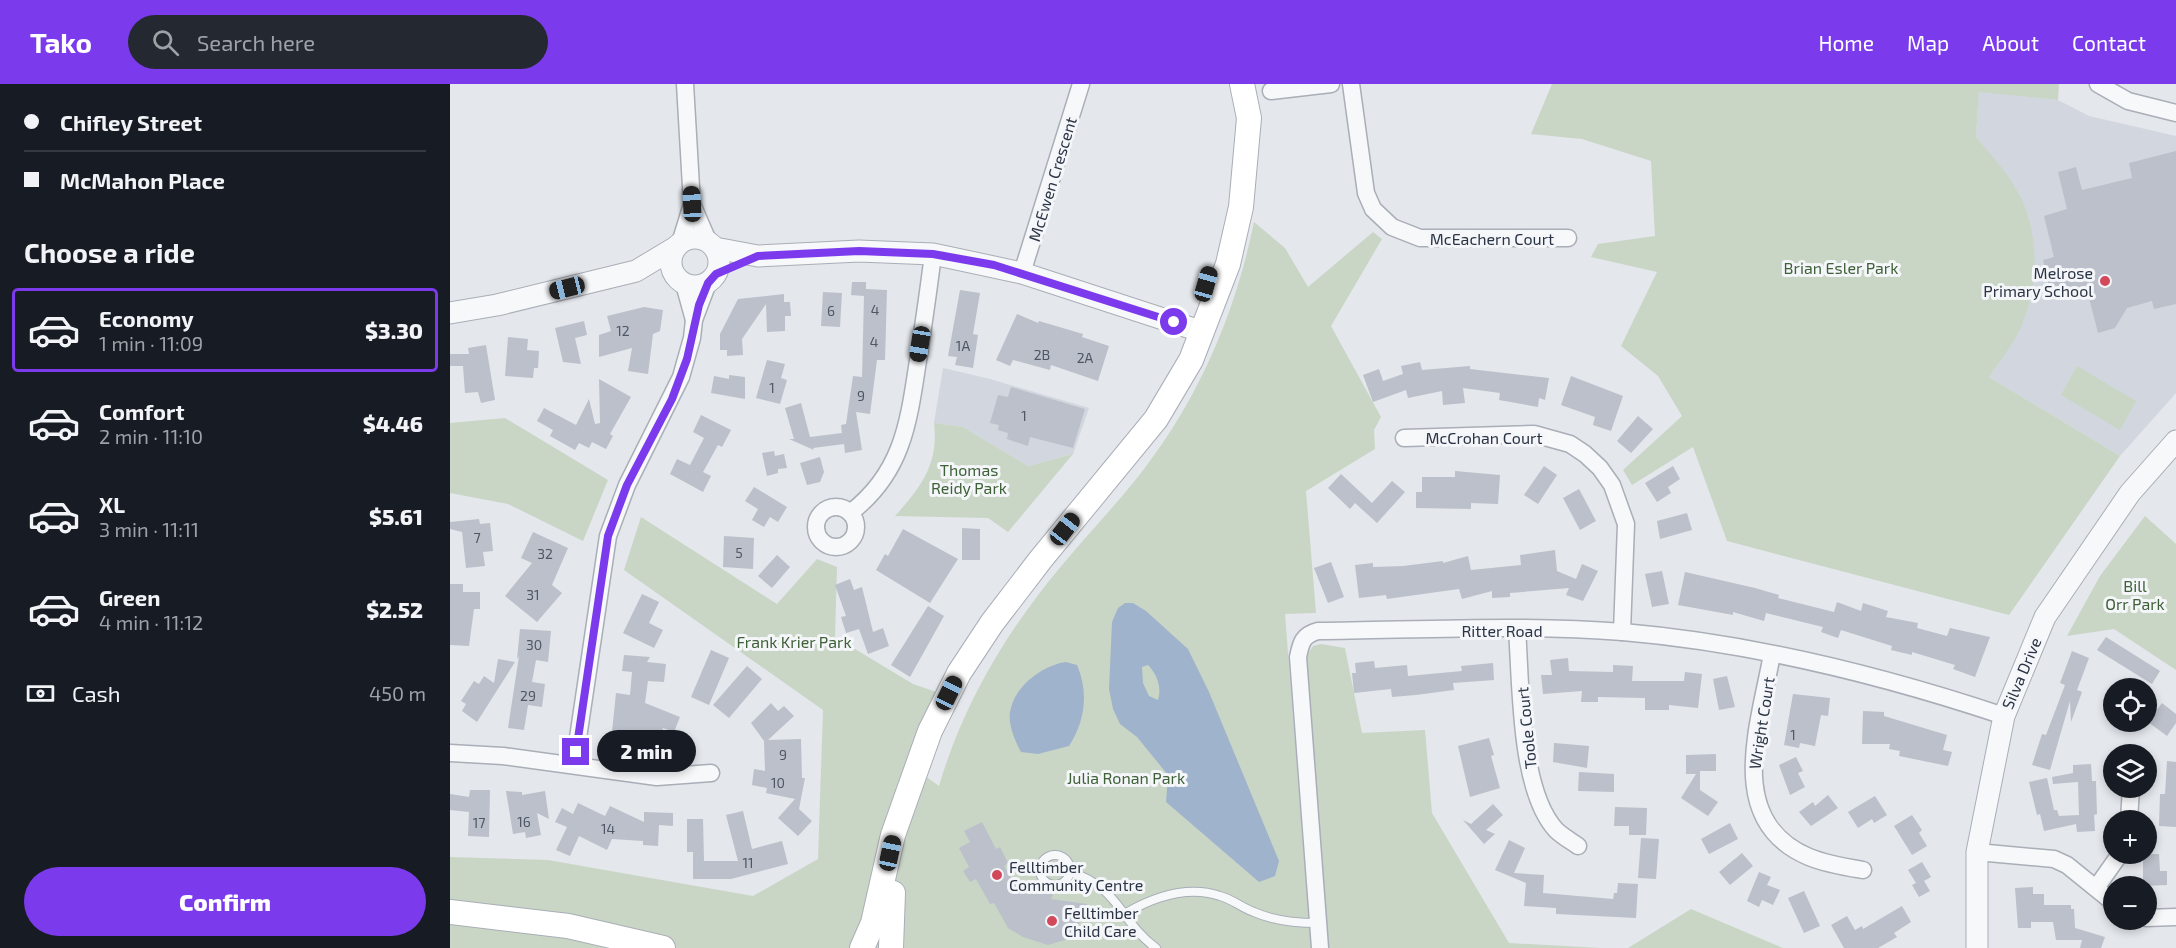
<!DOCTYPE html>
<meta charset="utf-8">
<style>
:root{--surface:#171b24;--page:#242831;--text:#f1f3f6;--muted:#9ea1a6;--line:#363941;--accent:#7c3aed}
body{margin:0;font-family:"Exo 2",sans-serif;background:var(--page);color:var(--text);height:100vh;display:flex;flex-direction:column;font-size:22px;white-space:nowrap}
*{box-sizing:border-box;margin:0}
p{font-size:20px;color:var(--muted)}
.icon{flex:none;width:33px;height:33px;fill:none;stroke:currentColor;stroke-width:2;stroke-linecap:round;stroke-linejoin:round}
.map{position:relative;flex:1;overflow:hidden}
.panel{display:flex;flex-direction:column;background:var(--surface);width:450px}
.panel>*{flex:none}
.top-card{display:grid;align-content:center;height:132px;padding:0 24px;background:var(--surface)}
.tools{position:absolute;left:1653px;top:594px;display:grid;gap:12px}
.tools a{display:grid;place-items:center;width:54px;height:54px;border-radius:50%;background:var(--surface);box-shadow:0 3px 9px #0003;font-size:30px}
.end{position:absolute;width:27px;height:27px;margin:-14px;border:8px solid #7c3aed;background:#fff;box-shadow:0 0 0 3px #fff}
.from{border-radius:50%}
.bubble{position:absolute;height:42px;border-radius:21px;background:var(--surface);box-shadow:0 3px 9px #0003;font-size:20px;font-weight:800;line-height:42px;text-align:center}
.car{position:absolute;width:18px;height:36px;margin:-18px -9px;border-radius:8px;box-shadow:0 0 4px 2px #0007;background:linear-gradient(#222 24%,#8ab4d8 0 40%,#222 0 76%,#8ab4d8 0 86%,#222 0)}
.top-card b{display:flex;align-items:center;gap:21px;height:57px;font-size:22px}
.top-card b+b{border-top:2px solid var(--line)}
.top-card i{width:15px;height:15px;background:var(--text)}
ul{padding:0;list-style:none}
li{display:flex;align-items:center;gap:18px;height:84px;margin:0 12px 9px;padding:0 12px;border:3px solid transparent;border-radius:6px}
li div{flex:1}
li b{display:block;font-size:22px}
li em{font-style:normal;font-weight:800}
li.on{border-color:var(--accent)}
li>.icon{width:54px;height:54px;stroke-width:1.5}
h2{padding:0 24px;font-size:27px;line-height:72px}
.pay{display:flex;align-items:center;gap:15px;height:66px;padding:0 24px;font-size:22px}
.pay p{margin-inline-start:auto}
.cta{display:flex;gap:12px;margin-top:auto;padding:12px 24px}
.cta a{flex:1;height:69px;border-radius:36px;background:var(--accent);color:#fff;font-size:24px;font-weight:800;line-height:69px;text-align:center}
header{display:flex;align-items:center;gap:36px;box-sizing:border-box;height:84px;padding:0 30px;background:var(--accent);color:#fff}
header strong{font-size:28px}
nav{display:flex;gap:33px;margin-inline-start:auto;font-size:21px}
.search{width:420px;height:54px;background:var(--page);display:flex;align-items:center;gap:15px;box-sizing:border-box;padding:0 21px;border-radius:33px;color:var(--muted);font-size:22px}
main{display:flex;flex:1;min-height:0}
.map>svg:first-child{display:block}
.built{fill:#d2d6de}
.green{fill:#c9d6c5}
.water{fill:#9fb4cc;fill-rule:evenodd}
.building{fill:#bbc0ca}
.lines{fill:none;stroke-linecap:round;stroke-linejoin:round}
.service-casing{stroke:#a9aeb7;stroke-width:10}
.minor-casing{stroke:#a9aeb7;stroke-width:19}
.tertiary-casing{stroke:#a9aeb7;stroke-width:23}
.secondary-casing{stroke:#a9aeb7;stroke-width:26}
.service{stroke:#f7f8fa;stroke-width:8}
.minor{stroke:#f7f8fa;stroke-width:16}
.tertiary{stroke:#f7f8fa;stroke-width:21}
.secondary{stroke:#fff;stroke-width:24}
.route{stroke:#7c3aed;stroke-width:8}
.poi-dot{fill:#d1495b;stroke:#f4f6f9;stroke-width:2}
.labels{text-anchor:middle;dominant-baseline:central;stroke-width:6;stroke-linejoin:round;paint-order:stroke}
.number-label{font-size:14px;fill:#4f5766}
.street-label{font-size:16px;fill:#2b3445;stroke:#f4f6f9}
.park-label{font-size:16px;fill:#3f6138;stroke:#f4f6f9}
.poi-label{font-size:16px;fill:#2b3445;stroke:#f4f6f9;text-anchor:start}
</style>
<header>
<strong>Tako</strong>
<div class="search"><svg class="icon" aria-label="search" viewBox="0 0 24 24"><circle cx="10" cy="10" r="6"/><path d="M15 15l6 6"/></svg>Search here</div>
<nav><a>Home</a><a>Map</a><a>About</a><a>Contact</a></nav>
</header>
<main>
<section class="panel">
<div class="top-card">
<b><i class="from"></i>Chifley Street</b>
<b><i></i>McMahon Place</b>
</div>
<h2>Choose a ride</h2>
<ul>
<li class="on"><svg class="icon" aria-label="car" viewBox="0 0 24 24"><path d="M5 17H2v-5l4-1 3-4h7l3 4 3 1v5h-3M9 17h6M6 11h13"/><circle cx="7" cy="17" r="2"/><circle cx="17" cy="17" r="2"/></svg><div><b>Economy</b><p>1 min · 11:09</p></div><em>$3.30</em></li>
<li><svg class="icon" aria-label="car" viewBox="0 0 24 24"><path d="M5 17H2v-5l4-1 3-4h7l3 4 3 1v5h-3M9 17h6M6 11h13"/><circle cx="7" cy="17" r="2"/><circle cx="17" cy="17" r="2"/></svg><div><b>Comfort</b><p>2 min · 11:10</p></div><em>$4.46</em></li>
<li><svg class="icon" aria-label="car" viewBox="0 0 24 24"><path d="M5 17H2v-5l4-1 3-4h7l3 4 3 1v5h-3M9 17h6M6 11h13"/><circle cx="7" cy="17" r="2"/><circle cx="17" cy="17" r="2"/></svg><div><b>XL</b><p>3 min · 11:11</p></div><em>$5.61</em></li>
<li><svg class="icon" aria-label="car" viewBox="0 0 24 24"><path d="M5 17H2v-5l4-1 3-4h7l3 4 3 1v5h-3M9 17h6M6 11h13"/><circle cx="7" cy="17" r="2"/><circle cx="17" cy="17" r="2"/></svg><div><b>Green</b><p>4 min · 11:12</p></div><em>$2.52</em></li>
</ul>
<div class="pay"><svg class="icon" aria-label="cash" viewBox="0 0 24 24"><path d="M3 7h18v10H3z"/><circle cx="12" cy="12" r="2"/></svg>Cash<p>450 m</p></div>
<div class="cta"><a>Confirm</a></div>
</section>
<div class="map">
<svg width="1726" height="864" viewBox="0 0 1726 864">
<rect width="100%" height="100%" fill="#e4e7ec"/>
<g class="built">
<path d="M1529,7L1608,16L1639,32L1726,52V309L1670,372L1539,293L1564,256L1582,212L1569,109L1526,53Z"/>
<path d="M493,284L540,295L639,324L623,370L578,382L513,343L484,339Z"/>
</g>
<g class="green">
<path d="M1102,0H1609L1608,16L1529,8L1526,53C1541,71 1557,88 1568,108C1592,153 1589,211 1565,255C1557,268 1547,281 1539,293L1670,372L1559,531L1277,457L1243,363L1182,401L1173,386L1232,332L1208,292L1171,262L1207,188L1141,173L1148,160L1205,152L1201,77L1132,55L1081,50Z"/>
<path d="M804,138L835,164L858,203L923,148L932,155L881,242L931,333L924,346L925,365L856,407L866,529L835,530L861,864H0V773L98,776L303,812L368,775L373,626L174,486L191,433L327,520L367,475L387,483L385,553L463,600L492,610L464,684L489,702C509,633 545,567 589,510C622,466 661,428 694,385C750,312 786,227 804,138Z"/>
<path d="M1627,282L1686,317L1670,346L1611,311Z"/>
<path d="M55,334L158,396L133,457L58,420L0,409V339Z"/>
<path d="M484,339L513,343L578,382L623,370L558,448L538,434L445,432C471,403 489,380 484,339Z"/>
<path d="M1695,432L1726,460V586L1664,545L1617,552L1650,492Z"/>
<path d="M871,560L895,564L912,649L975,646L982,729L1059,859L1151,864H879L857,580V571L863,562Z"/>
<path d="M1241,825L1333,864H1178Z"/>
</g>
<g class="water">
<path d="M675,519H683L696,527L738,565L759,608L829,777L825,792L809,798L716,718L718,691L687,653L670,640L663,625L659,605L662,538L668,524ZM698,581C707,590 712,604 708,616L699,612L693,599L692,583Z"/>
<path d="M616,578L627,581C639,609 635,637 619,662L588,670L571,668C565,657 558,641 560,628C564,602 593,581 616,578Z"/>
</g>
<g class="building">
<path d="M1726,67V220L1704,225L1702,217L1677,224L1665,244L1648,249L1636,202L1601,213L1593,176L1604,173L1594,132L1617,125L1608,88L1626,83L1632,106L1682,94L1679,79Z"/>
<path d="M402,198H416V205L437,206L435,276H427L420,330L406,328L412,366L395,369L394,360L363,364L364,366L339,355H344L335,324L351,319L360,353L392,349L391,341L396,340L403,292L412,293L414,212L401,211Z"/>
<path d="M510,206L530,209L523,250L528,251L523,284L505,281L507,273L498,272Z"/>
<path d="M373,208L392,209L390,243L371,242Z"/>
<path d="M334,210V218H340L341,232H335V247L317,248L316,220L292,255L293,271L277,272V266H270V250L288,215Z"/>
<path d="M194,223L213,226L210,247L203,250L198,290L178,287L182,264L149,273V251L161,247L157,232Z"/>
<path d="M567,230L588,239L589,237L633,250L632,253L659,262L648,297L601,281L600,286L563,276L560,282L546,276Z"/>
<path d="M134,237L137,251L125,254L131,280L113,278L105,244Z"/>
<path d="M58,253L78,255L77,266L89,267L88,284H84L83,294L55,292Z"/>
<path d="M36,261L45,316L31,319L28,308L15,309L13,282H0V270H19L18,264Z"/>
<path d="M317,276L335,280L331,294L337,296L330,320L306,314Z"/>
<path d="M970,278L972,286L1020,282V285L1099,294L1095,316L1089,314L1088,323L1049,316L1050,309L1013,304L1015,319L993,321L992,307L958,314L956,306L923,318L913,291L929,285L933,297L953,290L951,282Z"/>
<path d="M279,291L295,293V315L261,309L264,292L279,295Z"/>
<path d="M1121,292L1173,312L1161,347L1143,341L1145,333L1111,321Z"/>
<path d="M149,295L181,313L160,350L163,352L156,365L142,358L139,364L129,359L125,366L100,352L103,346L87,337L94,324L126,341L139,315L145,340L150,339Z"/>
<path d="M561,303L635,325L623,364L580,353L578,362L557,355L558,349L548,346L549,341L540,339L548,311L558,313Z"/>
<path d="M251,331L281,346L272,363L268,361L253,388L261,392L253,408L220,390L227,375L240,381L254,354L243,348Z"/>
<path d="M1188,332L1203,345L1181,369L1167,357Z"/>
<path d="M324,367L325,372L334,370L337,384L328,385V389L317,392L312,369Z"/>
<path d="M370,373L374,388L370,398L357,401L350,379Z"/>
<path d="M1094,382L1107,391L1088,420L1074,411Z"/>
<path d="M1223,382L1230,395L1218,403L1221,409L1207,418L1195,399Z"/>
<path d="M1005,387L1050,391L1048,420L1021,419V425L966,424V408H972V393H1005Z"/>
<path d="M891,390L922,419L942,397L955,408L927,439L905,419L900,425L878,404Z"/>
<path d="M304,403L337,423L328,438L320,433L314,443L302,436L308,425L295,417Z"/>
<path d="M1129,405L1146,437L1130,446L1113,414Z"/>
<path d="M1237,429L1242,446L1210,455L1207,437Z"/>
<path d="M29,435L30,440L40,439L43,467L33,468L35,482L16,484L12,448L0,445V438Z"/>
<path d="M512,444L530,445V476H512Z"/>
<path d="M453,445L508,475L480,519L426,486L435,470L438,472Z"/>
<path d="M83,448L118,464L102,501L112,509L87,538L55,512L82,479L71,474Z"/>
<path d="M274,452L304,454L303,485L273,483Z"/>
<path d="M1105,466L1107,487L1126,495L1132,480L1148,487L1133,517L1116,511L1119,504L1060,509V513L1042,514V507L1012,515L1009,505L937,515L936,511L909,514L905,481L923,479V483L953,482L993,477V479L1018,472L1021,486L1071,481L1070,471Z"/>
<path d="M327,471L340,483L322,504L308,492Z"/>
<path d="M881,478L894,513L878,519L864,484Z"/>
<path d="M1212,487L1219,520L1202,523L1195,490Z"/>
<path d="M1235,488L1305,504L1329,511L1328,514L1384,528L1387,518L1411,527L1413,519L1438,527L1436,533L1468,539L1467,544L1497,552L1500,544L1540,553L1525,593L1503,585L1505,581L1462,568V571L1441,566L1442,562L1391,546L1388,554L1371,548L1373,543L1316,529L1314,537L1283,528V531L1228,521Z"/>
<path d="M400,495L404,506L412,503L423,548L433,544L439,562L418,570L409,545L396,549L391,533L396,532L385,501Z"/>
<path d="M0,500H13V508H30V525H24L19,562L0,561Z"/>
<path d="M192,510L209,518L199,539L213,546L204,564L173,549Z"/>
<path d="M478,522L494,532L460,593L441,581Z"/>
<path d="M70,545L101,547L98,578L86,576L82,598L95,600L92,623L78,621L74,646L58,644L69,572L67,575Z"/>
<path d="M1656,553L1710,587L1702,600L1647,566Z"/>
<path d="M261,566L279,574L259,621L241,613Z"/>
<path d="M1622,567L1639,574L1627,606L1632,608L1621,638L1620,617L1600,686L1582,681L1592,650L1596,651L1615,601L1610,599Z"/>
<path d="M174,571L200,573L197,578L216,580L214,598L198,597L195,619L230,633L224,648L213,644L207,659L182,649L181,659L161,657L166,609L180,611L182,588L172,587Z"/>
<path d="M1118,574L1119,587L1163,588V581L1183,582L1182,597H1234L1235,588L1252,590L1248,624L1219,621V626H1195V614L1148,613V618H1131L1132,607L1093,610L1091,591H1102L1100,576Z"/>
<path d="M48,575L65,578L27,638L12,627L16,620L11,617L24,597L29,600L34,592L44,599Z"/>
<path d="M924,577L925,584L957,581L958,592L1012,587L1011,582L1043,579L1044,596L1003,599L1004,606L966,611L942,613L941,605L904,609L902,589H906L905,579Z"/>
<path d="M297,582L312,595L279,634L263,621Z"/>
<path d="M1277,592L1285,623L1269,626L1263,595Z"/>
<path d="M1343,610L1380,614L1378,632L1371,631L1365,662L1350,659L1349,664L1334,661Z"/>
<path d="M321,619L328,627L334,622L344,632L318,656L351,655L352,694H355L349,725L362,737L348,752L328,734L345,715L316,709L317,704L302,701L304,685L315,687L314,657L301,639Z"/>
<path d="M1712,619L1726,630V639L1717,652L1698,638Z"/>
<path d="M1413,627L1434,628V632L1497,651L1493,666L1502,668L1498,682L1449,672L1450,667L1439,665L1440,660H1412Z"/>
<path d="M1039,654L1044,671L1041,672L1050,704L1020,713L1008,662Z"/>
<path d="M1104,659L1139,662L1137,684L1103,678Z"/>
<path d="M1266,670V687H1250V706L1268,718L1258,732L1231,714L1246,690H1236V671Z"/>
<path d="M1346,673L1353,687L1348,689L1355,703L1340,711L1329,681Z"/>
<path d="M1717,677L1726,678V743L1709,742L1710,710H1715Z"/>
<path d="M1641,680L1642,697H1646L1647,730L1644,731L1645,747L1627,748L1626,740L1594,747L1590,730L1587,731L1579,698L1597,694L1604,726H1607L1609,732L1629,731L1628,698L1603,700L1602,693L1623,689V681Z"/>
<path d="M1129,688L1164,690V708L1128,707Z"/>
<path d="M20,706H40L39,753L18,752L19,728L0,726V710L19,713Z"/>
<path d="M56,707L72,708V711L95,707L99,735L87,729L91,751L76,754L75,748L63,750Z"/>
<path d="M1378,711L1388,724L1361,742L1349,728L1363,718L1365,722Z"/>
<path d="M1425,712L1437,731L1424,739L1422,735L1408,744L1398,728Z"/>
<path d="M128,719L155,732L160,722L194,738V728L223,729V742L209,741L208,762L193,761V757L162,755L157,766L129,752L120,772L106,766L117,743L105,738L112,724L123,730Z"/>
<path d="M1043,720L1053,731L1036,746L1045,750L1034,760L1013,736L1021,740Z"/>
<path d="M1165,723L1197,724L1196,751H1179V742H1164Z"/>
<path d="M293,727L302,765L332,757L338,780L281,795H243V768H237V735H253L254,777H288L276,731Z"/>
<path d="M1462,731L1472,746L1469,749L1477,762L1462,771L1444,742Z"/>
<path d="M532,738L546,765L550,763L558,779L554,782L565,800L572,796L579,808L603,810L601,815L637,820L628,843L615,856L598,861L573,853L558,844L544,819L540,820L526,795L520,798L513,787L519,783L509,764L520,758L514,747Z"/>
<path d="M1280,739L1288,755L1259,770L1251,755Z"/>
<path d="M1191,754L1209,755L1206,795L1188,794Z"/>
<path d="M1059,756L1075,764L1064,789L1094,791L1093,809L1163,815L1164,809H1167L1168,799L1188,800L1186,834L1106,830V824L1074,822L1076,799L1045,786Z"/>
<path d="M1292,769L1303,782L1280,801L1269,788Z"/>
<path d="M1693,770H1709L1710,787H1717V801L1693,802Z"/>
<path d="M1472,778L1481,793L1474,797L1480,807L1469,813L1462,801L1466,799L1458,786Z"/>
<path d="M1309,788L1321,793L1317,801L1330,806L1323,821L1312,816L1309,823L1297,817Z"/>
<path d="M1583,803V810H1594V821H1621V825H1624L1625,844L1655,853L1651,864H1630L1632,856H1606L1603,838H1581V844H1568L1565,804Z"/>
<path d="M1354,807L1370,842L1354,849L1338,814Z"/>
<path d="M1452,822L1461,838L1444,849L1447,853L1428,864H1394L1381,841L1397,832L1405,846L1412,842L1413,845Z"/>
</g>
<g class="lines">
<g class="service-casing">
<g id="service">
<circle cx="605" cy="786" r="15"/>
<path d="M620,788C670,803 670,838 706,864"/>
<path d="M676,829C704,813 737,801 770,812C782,815 792,824 804,828C824,837 847,839 868,839"/>
</g>
</g>
<g class="minor-casing">
<g id="minor">
<path d="M901,0L916,109L923,125L942,143L970,154H1118"/>
<path d="M1648,0L1678,17L1726,29"/>
<path d="M821,7L881,0"/>
<path d="M242,120L259,159"/>
<path d="M230,159L242,120L235,0"/>
<path d="M572,189L631,0"/>
<path d="M234,200L244,236"/>
<path d="M954,354L1084,350L1120,360L1135,370L1150,384L1162,401L1176,440L1172,548"/>
<circle cx="386" cy="443" r="20"/>
<path d="M400,429C455,387 459,334 469,270C474,237 479,203 483,170"/>
<path d="M1067,545C1071,599 1069,706 1106,746C1112,752 1121,757 1128,762"/>
<path d="M1322,570C1310,639 1273,737 1359,773C1376,780 1395,783 1413,786"/>
<path d="M0,669L53,672L207,693L261,689"/>
<path d="M124,681L158,452L177,401L231,293L242,254L244,236L258,199"/>
<path d="M1679,736L1681,704"/>
<path d="M1527,768L1604,775L1617,781L1664,819"/>
<path d="M1646,804L1670,770"/>
<path d="M1696,834L1726,833"/>
<path d="M870,864L848,573C851,558 853,551 868,547C969,546 1072,540 1173,548C1302,559 1431,591 1554,632"/>
</g>
</g>
<g class="tertiary-casing">
<g id="tertiary">
<circle cx="245" cy="178" r="24"/>
<path d="M265,164L308,172L409,167L483,170L572,189L753,248"/>
<path d="M0,229L47,221L186,187L226,163"/>
<path d="M1527,864V768L1554,632L1595,533L1680,409L1726,357"/>
</g>
</g>
<g class="secondary-casing">
<g id="secondary">
<path d="M0,828L118,842L213,864"/>
<path d="M412,864L423,839L443,751L460,703L480,647L509,589L542,539L591,475L706,335L741,276L778,180L791,123L799,34L792,0"/>
<path d="M441,864L443,809"/>
</g>
</g>
<use href="#service" class="service"/>
<use href="#minor" class="minor"/>
<use href="#tertiary" class="tertiary"/>
<use href="#secondary" class="secondary"/>
</g>
<g class="lines">
<path class="route" d="M126,668L158,452L177,401L222,315L237,275L249,221L258,199L266,190L308,172L409,167L483,170L544,181L724,238"/>
</g>
<g class="poi-dot">
<circle cx="1655" cy="197" r="6"/>
<circle cx="547" cy="791" r="6"/>
<circle cx="602" cy="837" r="6"/>
</g>
<g class="labels">
<g class="number-label">
<text x="425" y="225">4</text>
<text x="381" y="226">6</text>
<text x="173" y="246">12</text>
<text x="424" y="257">4</text>
<text x="513" y="261">1A</text>
<text x="592" y="270">2B</text>
<text x="635" y="273">2A</text>
<text x="322" y="303">1</text>
<text x="411" y="311">9</text>
<text x="574" y="331">1</text>
<text x="27" y="453">7</text>
<text x="289" y="468">5</text>
<text x="95" y="469">32</text>
<text x="83" y="510">31</text>
<text x="84" y="560">30</text>
<text x="78" y="611">29</text>
<text x="1343" y="650">1</text>
<text x="333" y="670">9</text>
<text x="328" y="698">10</text>
<text x="74" y="737">16</text>
<text x="29" y="738">17</text>
<text x="158" y="744">14</text>
<text x="298" y="778">11</text>
</g>
<g class="street-label">
<text transform="translate(602 95) rotate(-73)">McEwen Crescent</text>
<text x="1042" y="154">McEachern Court</text>
<text x="1034" y="353">McCrohan Court</text>
<text x="1052" y="546">Ritter Road</text>
<text transform="translate(1571 589) rotate(-67)">Silva Drive</text>
<text transform="translate(1311 639) rotate(-81)">Wright Court</text>
<text transform="translate(1076 644) rotate(-96)">Toole Court</text>
</g>
<g class="park-label">
<text x="1391" y="183">Brian Esler Park</text>
<text x="519" y="385">Thomas<tspan x="519" dy="18">Reidy Park</tspan></text>
<text x="1685" y="501">Bill<tspan x="1685" dy="18">Orr Park</tspan></text>
<text x="344" y="557">Frank Krier Park</text>
<text x="676" y="693">Julia Ronan Park</text>
</g>
<g class="poi-label">
<text x="1643" y="188" text-anchor="end">Melrose<tspan x="1643" dy="18">Primary School</tspan></text>
<text x="559" y="782">Felltimber<tspan x="559" dy="18">Community Centre</tspan></text>
<text x="614" y="828">Felltimber<tspan x="614" dy="18">Child Care</tspan></text>
</g>
</g>
</svg>
<div class="tools">
<a><svg class="icon" aria-label="locate" viewBox="0 0 24 24"><circle cx="12" cy="12" r="6"/><path d="M12 2v4M12 18v4M2 12h4M18 12h4"/></svg></a>
<a><svg class="icon" aria-label="layers" viewBox="0 0 24 24"><path d="M12 4l9 5-9 5-9-5zM3 14l9 5 9-5"/></svg></a>
<a>+</a>
<a>−</a>
</div>
<i class="end from" style="left:724px;top:238px"></i>
<i class="end" style="left:126px;top:668px"></i>
<div class="bubble" style="left:147px;top:646px;width:99px">2 min</div>
<i class="car" style="left:242px;top:120px;rotate:357deg"></i>
<i class="car" style="left:756px;top:200px;rotate:16deg"></i>
<i class="car" style="left:117px;top:204px;rotate:256deg"></i>
<i class="car" style="left:470px;top:260px;rotate:189deg"></i>
<i class="car" style="left:615px;top:445px;rotate:38deg"></i>
<i class="car" style="left:499px;top:609px;rotate:26deg"></i>
<i class="car" style="left:440px;top:769px;rotate:12deg"></i>
</div>
</main>
